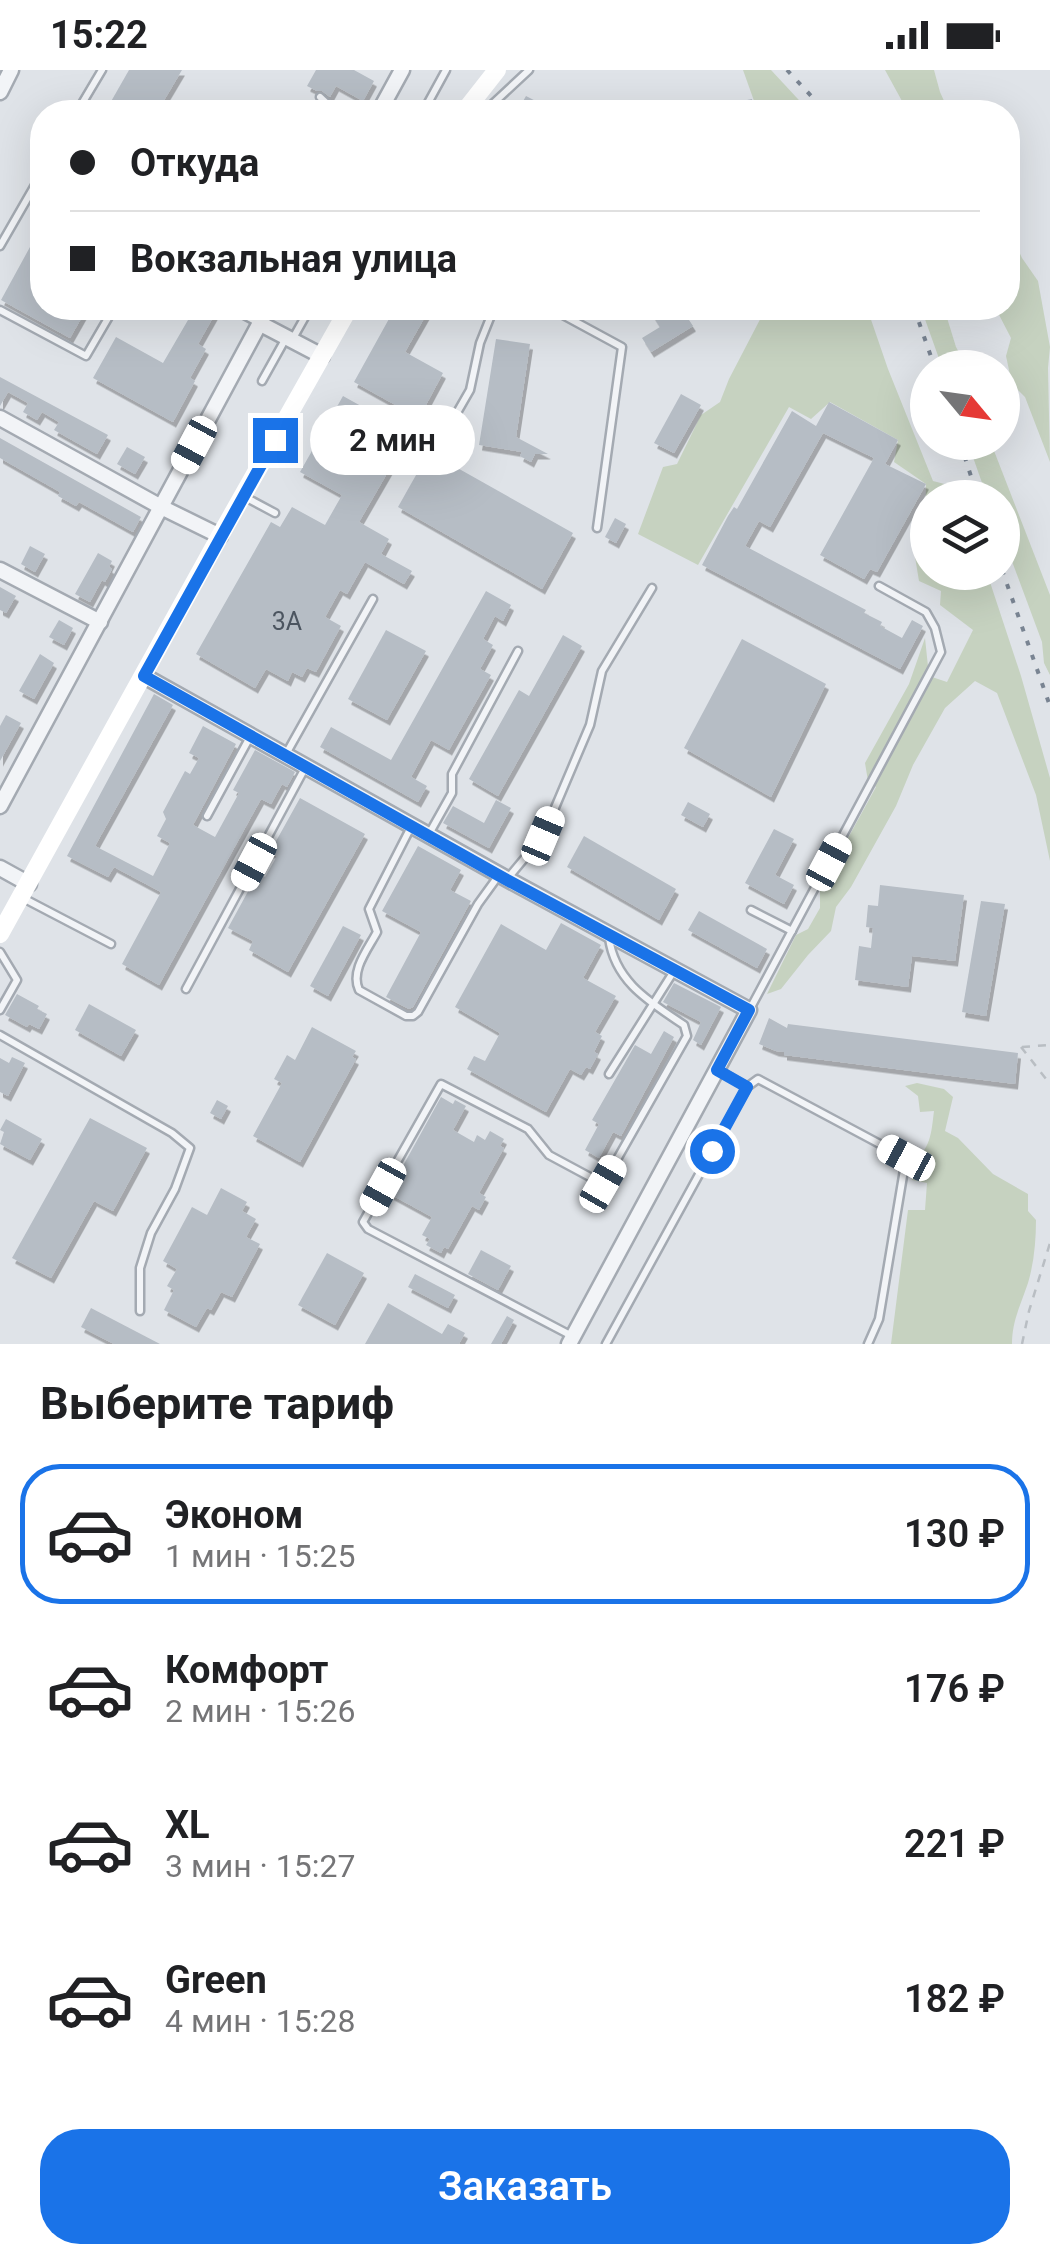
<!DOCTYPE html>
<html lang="ru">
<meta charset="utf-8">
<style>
:root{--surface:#fff;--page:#f6f6f6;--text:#202124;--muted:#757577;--line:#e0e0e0;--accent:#1a73e8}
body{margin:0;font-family:Roboto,sans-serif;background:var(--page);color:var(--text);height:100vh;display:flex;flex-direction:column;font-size:38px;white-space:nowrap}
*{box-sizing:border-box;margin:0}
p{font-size:32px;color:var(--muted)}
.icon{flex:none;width:55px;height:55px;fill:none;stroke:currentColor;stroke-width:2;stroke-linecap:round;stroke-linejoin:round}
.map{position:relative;height:1274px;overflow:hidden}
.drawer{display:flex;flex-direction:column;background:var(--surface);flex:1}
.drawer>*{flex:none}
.hud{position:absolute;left:30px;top:30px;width:990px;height:220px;border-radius:40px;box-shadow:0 10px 40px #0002;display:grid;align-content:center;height:220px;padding:0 40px;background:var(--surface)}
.needle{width:65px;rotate:119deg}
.tools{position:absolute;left:910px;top:280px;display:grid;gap:20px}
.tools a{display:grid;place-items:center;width:110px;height:110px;border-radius:50%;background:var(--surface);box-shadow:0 10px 40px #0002;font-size:50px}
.end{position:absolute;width:45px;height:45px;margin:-22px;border:12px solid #1a73e8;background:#fff;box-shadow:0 0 0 5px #fff}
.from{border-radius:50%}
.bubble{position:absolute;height:70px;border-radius:35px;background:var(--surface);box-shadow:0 10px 40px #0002;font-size:32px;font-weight:600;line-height:70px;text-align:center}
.car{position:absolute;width:30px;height:60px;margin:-30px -15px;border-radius:12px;box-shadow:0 0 8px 2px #0007;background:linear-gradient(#fff 24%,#345 0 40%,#fff 0 76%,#345 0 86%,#fff 0)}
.hud b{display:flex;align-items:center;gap:35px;height:95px;font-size:38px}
.hud b+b{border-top:2px solid var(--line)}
.hud i{width:25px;height:25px;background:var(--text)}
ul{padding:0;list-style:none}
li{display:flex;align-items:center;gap:30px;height:140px;margin:0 20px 15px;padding:0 20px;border:5px solid transparent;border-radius:40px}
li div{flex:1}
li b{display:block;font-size:38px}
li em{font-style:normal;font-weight:600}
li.selected{border-color:var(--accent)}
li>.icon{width:90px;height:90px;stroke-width:1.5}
h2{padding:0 40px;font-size:45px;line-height:120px}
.action{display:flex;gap:20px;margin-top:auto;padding:20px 40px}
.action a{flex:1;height:115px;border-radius:40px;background:var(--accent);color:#fff;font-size:40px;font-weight:600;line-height:115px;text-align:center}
.status{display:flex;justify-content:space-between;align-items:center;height:70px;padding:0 50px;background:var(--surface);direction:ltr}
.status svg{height:28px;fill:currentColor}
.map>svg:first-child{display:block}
.green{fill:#c6d2c0}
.building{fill:#b6bdc5;filter:url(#shadow)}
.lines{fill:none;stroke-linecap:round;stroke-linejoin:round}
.service-casing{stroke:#a4aab2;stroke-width:11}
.minor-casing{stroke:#a4aab2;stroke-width:19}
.path{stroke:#b9bec3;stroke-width:2.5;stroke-dasharray:8 8;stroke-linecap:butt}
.service{stroke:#f2f4f7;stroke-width:6}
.minor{stroke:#f2f4f7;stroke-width:14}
.secondary{stroke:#fff;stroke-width:18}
.rail{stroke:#798492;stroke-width:4;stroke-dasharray:5 10;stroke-linecap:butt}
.route{stroke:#1a73e8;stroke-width:12}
.labels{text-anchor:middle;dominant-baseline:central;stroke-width:9;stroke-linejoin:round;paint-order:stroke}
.number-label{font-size:25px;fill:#4c5560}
</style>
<div class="status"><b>15:22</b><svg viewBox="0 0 49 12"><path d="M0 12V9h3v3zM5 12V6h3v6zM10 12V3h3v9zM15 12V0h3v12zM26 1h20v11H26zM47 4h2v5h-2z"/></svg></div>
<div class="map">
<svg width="1050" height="1274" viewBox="0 0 1050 1274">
<defs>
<filter id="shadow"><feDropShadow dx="3" dy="5.5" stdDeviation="0" flood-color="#0004"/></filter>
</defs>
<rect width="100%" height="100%" fill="#dfe3e8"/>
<g class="green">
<path d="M743,0H771L810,42H758Z"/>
<path d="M885,0H934L940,22L949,42H908Z"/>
<path d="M1008,163L1011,164L1022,188L1038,211L1050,277L1048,298L1050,392L1025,327L1012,314L1006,286L1011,268L996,239V238H1008Z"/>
<path d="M766,238H867L888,299L933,411L956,417L960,427L928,428V502L987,503L1021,606L1050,708V791L1036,725L997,623L975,611L945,638L913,695L896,736L851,817L836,837L831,861L808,885L781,919L767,924L796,865L808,859L820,838V819L876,717L868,711L865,693L909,614L925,568L929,606L947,612L973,560L940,535L941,521L919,511L914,481L925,460L926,414L894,392L898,370L830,332L811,349L789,337L698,495L638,464L663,397L677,394L701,345L720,332L729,309Z"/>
<path d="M921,238H944L956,277L967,297H942Z"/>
<path d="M968,373H991L1050,525V605L1044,593L1042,572L1003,467L1002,428L987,427Z"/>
<path d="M917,1013L944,1019L953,1027L945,1061L958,1068L993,1104L1028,1124V1141L1036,1150C1036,1171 1034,1193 1028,1213C1021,1234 1012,1251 1012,1274H891L908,1140H925L927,1113L912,1110L911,1094C931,1078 931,1065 934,1041L920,1042L918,1026L905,1016Z"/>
</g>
<g class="building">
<path d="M129,0H182L157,42H105Z"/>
<path d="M316,0H354L374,11L363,31L336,16L330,27L322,21H317L307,16Z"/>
<path d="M526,26L557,42H517Z"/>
<path d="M752,29L754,42H728L727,34Z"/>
<path d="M42,155V238H87L70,268L1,230Z"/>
<path d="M195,238H208L216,242L198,274L206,279L190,308L195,311L173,352L93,308L116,267L163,293Z"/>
<path d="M395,238H430L405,282L443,303L419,348L354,312Z"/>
<path d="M648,238H681L693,256L651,282L642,268L660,257Z"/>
<path d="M496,269L530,274L516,367L548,384H535L531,392L520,386L522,382L479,375Z"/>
<path d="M0,307L108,365L97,384L54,360L59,352L42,342L37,350L23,342L28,333L8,322L0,336Z"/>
<path d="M681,324L701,335L674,383L654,373Z"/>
<path d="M343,326L361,336L344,366L393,393L359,452L389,469L381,484L412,501L404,514L365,492L347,524L340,520L325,547L341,556L316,602L307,598L302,607L292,602L288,611L266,599L255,618L196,584L271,452L280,457L292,437L325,455L342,425L300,402Z"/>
<path d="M829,332L898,370L885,394L926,414L877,502L870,499L864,509L820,485L874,388L823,363L770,457L759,451L745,476L866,540L864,543L882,552L880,556L902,568L912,550L923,556L900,599L702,495L728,446L734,437L737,439L792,341L816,356Z"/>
<path d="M0,368L141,447L133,462L79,432L76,436L58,426L60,422L0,388Z"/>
<path d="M127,377L145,387L135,404L117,394Z"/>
<path d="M429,382L573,463L542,519L398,437Z"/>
<path d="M615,448L626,454L616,473L605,467Z"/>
<path d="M30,476L45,484L35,502L21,494Z"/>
<path d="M98,483L112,491L109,497L112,499L105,512L102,510L90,532L75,524Z"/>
<path d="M0,517L16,526L6,543L0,540Z"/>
<path d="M486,521L511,535L503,551L495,546L483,569L493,575L480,599L491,605L449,680L431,670L411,707L427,716L418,732L320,677L331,657L391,690Z"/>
<path d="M59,550L73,558L64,575L49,567Z"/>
<path d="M386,560L426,581L387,650L348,629Z"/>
<path d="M563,565L582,576L498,726L469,709L519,620L529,626Z"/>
<path d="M742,569L826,614L771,727L684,678Z"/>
<path d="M40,584L54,593L34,629L19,621Z"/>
<path d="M154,624L173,635L95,776L153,806L170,773L157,766L166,749L163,742L185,701L190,704L199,688L189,683L203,656L236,674L193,755L215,767L239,723L233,720L255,680L295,702L287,717L282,714L271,734L261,729L159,915L122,894L161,822L114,797L108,807L67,786Z"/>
<path d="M6,645L21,653L0,691V656Z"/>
<path d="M300,728L365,764L288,902L249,880L253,871L228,858L258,803L265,807L277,786L270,782Z"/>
<path d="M496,730L511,738L489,778L443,753L453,736L484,753Z"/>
<path d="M688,732L710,744L703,757L681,745Z"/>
<path d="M774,759L794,769L775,805L794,815L784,834L745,813Z"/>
<path d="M584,766L676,819L659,850L567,797Z"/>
<path d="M418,776L461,800L450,820L471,831L413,937L409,939L386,927L421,862L382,841Z"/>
<path d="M880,815L964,825L955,891L912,886L908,917L855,910L859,876L871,878L873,858L866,857L868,835L878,836Z"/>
<path d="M981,831L1005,834L986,946L962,942Z"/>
<path d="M699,841L767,879L757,898L688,860Z"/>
<path d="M561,853L601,875L583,908L616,926L595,962L602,966L594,982L598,984L590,999L586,997L581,1005L570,999L546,1042L467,999L474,986L485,991L500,963L455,937L501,854L546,880Z"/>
<path d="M343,856L361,865L328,926L310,916Z"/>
<path d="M674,913L721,937L701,975L693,970L701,952L663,932Z"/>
<path d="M17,924L39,936L37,939L47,944L39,959L29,954L27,957L5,945Z"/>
<path d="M89,934L136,960L121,986L75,960Z"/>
<path d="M769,948L787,958L788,954L1018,983L1015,1014L784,985V982L776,981L759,974Z"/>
<path d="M312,957L356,981L352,987L356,989L300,1092L253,1066L282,1013L274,1009L287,985L295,990Z"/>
<path d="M664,961L674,967L621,1066L613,1062L599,1088L585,1080L599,1054L592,1050L635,975L651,984Z"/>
<path d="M12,987L25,993L8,1026L0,1022V988L9,993Z"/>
<path d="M441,1027L453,1034L455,1030L466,1036L453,1060L474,1072L477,1065L485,1070L490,1061L504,1069L500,1076L504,1078L479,1123L486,1127L479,1140L472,1136L448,1179L444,1177L441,1183L426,1175L430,1169L422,1165L432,1147L388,1123Z"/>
<path d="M217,1030L228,1036L221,1049L210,1043Z"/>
<path d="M90,1048L147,1078L113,1141L94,1131L51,1208L12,1188Z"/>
<path d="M6,1049L42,1069L30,1090L0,1074L4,1062L0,1060Z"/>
<path d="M221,1118L247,1132L242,1141L256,1149L246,1167L260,1174L232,1227L221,1222L211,1240L207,1238L196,1257L164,1240L174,1220L167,1216L177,1199L163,1191L192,1137L207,1145Z"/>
<path d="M481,1180L511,1196L498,1220L468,1204Z"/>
<path d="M327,1183L364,1203L335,1255L298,1235Z"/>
<path d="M415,1204L455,1225L448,1238L408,1217Z"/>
<path d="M388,1233L442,1264L448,1254L465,1263L459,1274H365Z"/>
<path d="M91,1238L160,1274H114L81,1257Z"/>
<path d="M507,1246L514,1250L501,1274H491Z"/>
</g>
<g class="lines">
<g class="service-casing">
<g id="service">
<path d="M320,27L336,42"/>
<path d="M77,42L102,0"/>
<path d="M423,42L446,0"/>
<path d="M484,42L529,0"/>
<path d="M0,176L42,103"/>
<path d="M231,238L259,253"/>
<path d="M550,238L622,277L597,458"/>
<path d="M0,240L86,286L114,238"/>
<path d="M292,270L310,238"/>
<path d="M262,311L286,268"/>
<path d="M439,374L470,320L480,273L494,238"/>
<path d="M245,427L275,443"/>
<path d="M286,684L373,529"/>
<path d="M207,746L250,667"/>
<path d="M411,757L369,839L377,862C368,879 350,901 359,920L406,946H413L418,942L478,834L499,805"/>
<path d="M429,764L452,723V704L518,581"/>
<path d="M508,808L543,766L590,655L602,601L652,518"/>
<path d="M23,828L111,874"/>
<path d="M751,840L792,861"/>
<path d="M0,882L17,910L0,940"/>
<path d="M186,919L305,698"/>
<path d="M750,939L941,582L935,558L926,542L879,516"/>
<path d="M0,965L172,1063L190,1078L175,1119L151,1163L140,1198V1241"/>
<path d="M718,1000L747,1017"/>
<path d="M609,1004L674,901"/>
<path d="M572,1266L368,1159L363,1152L441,1014L528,1059L549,1085L603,1114L687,966L684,955C650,932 615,912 609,868"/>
<path d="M606,1274L747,1017L758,1009L906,1088L879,1249L868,1274"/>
</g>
</g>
<g class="minor-casing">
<g id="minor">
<path d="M0,22L11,0"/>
<path d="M379,42L402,0"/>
<path d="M259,253L322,286"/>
<path d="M0,348L161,437L220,466"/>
<path d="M0,500L100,552"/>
<path d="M144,606L507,809L749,940L569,1274"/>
<path d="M0,736L268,238"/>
<path d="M0,798L29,814"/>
</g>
</g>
<g class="path">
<path d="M1021,977L1050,1014"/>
<path d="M1022,977L1050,975"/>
<path d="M1022,1274L1029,1241L1050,1173"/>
</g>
<use href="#service" class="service"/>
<use href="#minor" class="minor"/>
<g class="secondary">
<path d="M464,42L497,0"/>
<path d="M0,864L220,466L349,238"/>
</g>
<g class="rail">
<path d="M787,0L826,42"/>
<path d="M914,238L935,298"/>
<path d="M960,372L978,428"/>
<path d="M1002,500L1050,636"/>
</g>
</g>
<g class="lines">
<path class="route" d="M275,370L144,606L507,810L749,940L717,1000L747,1017L712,1081"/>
</g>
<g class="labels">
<g class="number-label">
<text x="287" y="551">3А</text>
</g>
</g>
</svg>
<div class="tools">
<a><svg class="needle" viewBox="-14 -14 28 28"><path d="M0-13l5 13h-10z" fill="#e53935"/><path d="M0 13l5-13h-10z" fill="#757577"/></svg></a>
<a><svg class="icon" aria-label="layers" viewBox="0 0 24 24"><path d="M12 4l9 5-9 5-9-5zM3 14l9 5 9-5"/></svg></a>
</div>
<i class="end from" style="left:712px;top:1081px"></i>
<i class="end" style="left:275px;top:370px"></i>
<div class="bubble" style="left:310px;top:335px;width:165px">2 мин</div>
<i class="car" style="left:194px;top:375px;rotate:208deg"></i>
<i class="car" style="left:543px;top:766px;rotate:23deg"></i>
<i class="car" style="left:254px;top:792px;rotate:208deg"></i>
<i class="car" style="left:829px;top:792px;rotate:28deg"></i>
<i class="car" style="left:906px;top:1088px;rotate:298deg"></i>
<i class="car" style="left:603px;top:1114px;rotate:30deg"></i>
<i class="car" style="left:383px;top:1117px;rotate:209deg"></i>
<div class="hud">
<b><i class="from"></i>Откуда</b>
<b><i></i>Вокзальная улица</b>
</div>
</div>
<section class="drawer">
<h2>Выберите тариф</h2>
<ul>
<li class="selected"><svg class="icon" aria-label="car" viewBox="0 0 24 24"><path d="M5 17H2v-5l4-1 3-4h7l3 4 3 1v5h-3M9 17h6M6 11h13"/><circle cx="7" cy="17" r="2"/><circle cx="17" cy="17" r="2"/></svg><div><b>Эконом</b><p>1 мин · 15:25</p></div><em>130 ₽</em></li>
<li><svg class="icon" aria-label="car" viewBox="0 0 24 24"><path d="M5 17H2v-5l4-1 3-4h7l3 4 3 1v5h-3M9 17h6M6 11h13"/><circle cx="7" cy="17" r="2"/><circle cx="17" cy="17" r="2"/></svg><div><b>Комфорт</b><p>2 мин · 15:26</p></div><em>176 ₽</em></li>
<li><svg class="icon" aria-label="car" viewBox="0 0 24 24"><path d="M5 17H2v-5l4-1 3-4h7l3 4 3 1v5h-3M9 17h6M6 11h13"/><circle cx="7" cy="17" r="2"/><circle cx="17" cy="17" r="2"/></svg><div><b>XL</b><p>3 мин · 15:27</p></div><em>221 ₽</em></li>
<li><svg class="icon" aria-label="car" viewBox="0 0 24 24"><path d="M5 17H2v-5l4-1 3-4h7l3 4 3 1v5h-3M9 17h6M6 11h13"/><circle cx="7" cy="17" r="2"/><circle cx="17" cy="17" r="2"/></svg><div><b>Green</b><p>4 мин · 15:28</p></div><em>182 ₽</em></li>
</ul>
<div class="action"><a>Заказать</a></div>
</section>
